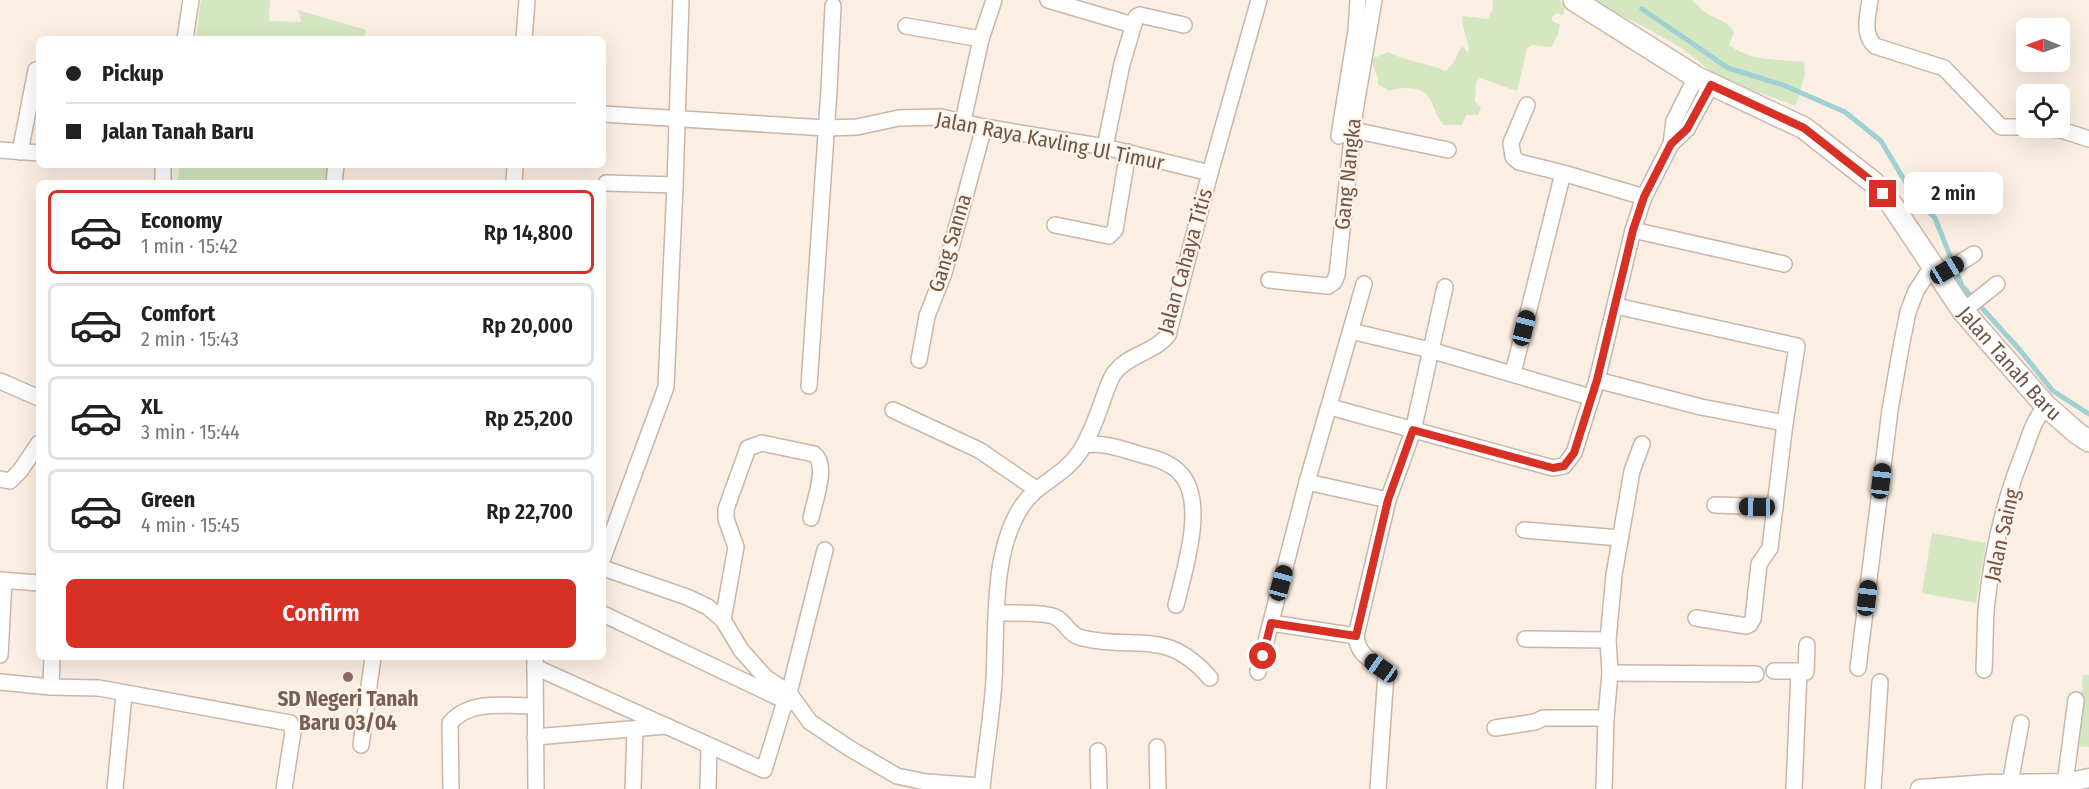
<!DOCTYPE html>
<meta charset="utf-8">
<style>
:root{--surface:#fff;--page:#f2f2f2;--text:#222;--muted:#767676;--line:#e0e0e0;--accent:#d93025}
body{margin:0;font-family:"Fira Sans Condensed",sans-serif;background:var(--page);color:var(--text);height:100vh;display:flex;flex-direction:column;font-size:22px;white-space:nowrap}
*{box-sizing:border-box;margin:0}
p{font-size:20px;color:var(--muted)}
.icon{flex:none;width:33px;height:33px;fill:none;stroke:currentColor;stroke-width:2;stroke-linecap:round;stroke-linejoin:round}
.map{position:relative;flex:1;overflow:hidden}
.sheet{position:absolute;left:36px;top:180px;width:570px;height:480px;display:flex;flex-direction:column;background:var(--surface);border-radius:9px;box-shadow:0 6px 24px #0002}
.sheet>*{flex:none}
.guide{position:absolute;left:36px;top:36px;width:570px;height:132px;border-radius:9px;box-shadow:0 6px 24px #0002;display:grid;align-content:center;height:132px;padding:0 30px;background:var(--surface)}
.needle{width:39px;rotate:271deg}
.buttons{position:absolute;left:2016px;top:18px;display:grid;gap:12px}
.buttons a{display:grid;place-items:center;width:54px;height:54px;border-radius:9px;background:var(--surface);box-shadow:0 6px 24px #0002;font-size:30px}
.end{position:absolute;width:27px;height:27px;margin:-14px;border:8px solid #d93025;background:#fff;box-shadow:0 0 0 3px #fff}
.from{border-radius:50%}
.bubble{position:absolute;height:42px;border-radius:9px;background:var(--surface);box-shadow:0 6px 24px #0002;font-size:20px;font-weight:600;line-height:42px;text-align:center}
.car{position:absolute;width:18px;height:36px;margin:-18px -9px;border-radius:8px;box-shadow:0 0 4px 2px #0007;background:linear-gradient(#222 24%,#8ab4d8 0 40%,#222 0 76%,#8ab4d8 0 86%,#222 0)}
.guide b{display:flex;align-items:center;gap:21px;height:57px;font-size:22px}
.guide b+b{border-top:2px solid var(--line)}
.guide i{width:15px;height:15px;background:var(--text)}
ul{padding:10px 0 0;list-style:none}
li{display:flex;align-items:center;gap:18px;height:84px;margin:0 12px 9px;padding:0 18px;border:3px solid var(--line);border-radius:9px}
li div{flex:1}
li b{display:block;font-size:22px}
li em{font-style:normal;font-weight:600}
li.on{border-color:var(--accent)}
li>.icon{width:54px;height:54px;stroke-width:1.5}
.button{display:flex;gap:12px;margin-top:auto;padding:12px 30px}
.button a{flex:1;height:69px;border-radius:9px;background:var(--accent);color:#fff;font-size:24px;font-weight:600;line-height:69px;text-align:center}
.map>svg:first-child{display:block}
.green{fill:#d4e7c1}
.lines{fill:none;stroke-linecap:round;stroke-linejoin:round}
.stream{stroke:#9fd1d4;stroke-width:5}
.minor-casing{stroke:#cab5a9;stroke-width:18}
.tertiary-casing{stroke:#cab5a9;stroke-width:21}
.secondary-casing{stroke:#d0b7aa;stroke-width:24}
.minor{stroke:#fff;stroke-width:15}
.tertiary{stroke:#fff;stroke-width:18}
.secondary{stroke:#fff;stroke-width:21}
.route{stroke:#d93025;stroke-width:8}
.education-dot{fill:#8d6e63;stroke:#fef3e7;stroke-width:2}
.labels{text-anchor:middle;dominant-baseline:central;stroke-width:4.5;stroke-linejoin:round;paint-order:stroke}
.street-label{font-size:21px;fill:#70544a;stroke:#fef3e7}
.education-label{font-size:21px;font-weight:bold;fill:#785e54;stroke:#fef3e7}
</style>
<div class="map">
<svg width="2089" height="789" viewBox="0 0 2089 789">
<rect width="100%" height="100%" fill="#fbeee2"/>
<g class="green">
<path d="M201,0H270L269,21L301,22L298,10L366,30L364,39H196Z"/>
<path d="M1493,0H1559L1565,7L1563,15L1557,13L1552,17V21L1560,25L1558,34L1551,47L1532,45L1527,48L1517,91L1480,78L1476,82L1475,102L1481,107L1478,115H1466L1462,125H1444C1434,115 1434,102 1427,95C1418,86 1399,87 1389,91L1378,84C1379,74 1372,69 1372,59L1388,52C1405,61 1427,63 1446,71L1454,62L1462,46L1469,53C1469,39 1462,31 1462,16L1488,19L1493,9Z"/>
<path d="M1589,0H1691C1697,3 1700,9 1706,13C1717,20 1727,20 1734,32L1729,45C1752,62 1778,59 1804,62L1805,74L1796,106L1746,88L1712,72L1680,47L1643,26Z"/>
<path d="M180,165H340L336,183H177Z"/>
<path d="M1932,533L1986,543L1976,603L1922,593Z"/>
<path d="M2083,675H2089V747L2077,746Z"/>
</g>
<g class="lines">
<path class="stream" d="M1642,9L1728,68L1783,85L1845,112L1881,141L1915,198L1935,218L1962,286L2019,349L2053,391L2089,414"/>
<g class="minor-casing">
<g id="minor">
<path d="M1048,0L1133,25"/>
<path d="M1870,0C1868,15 1862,34 1875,46L1944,68L2001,127H2026"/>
<path d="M906,26L981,39"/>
<path d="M185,39L191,0"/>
<path d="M524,39L527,0"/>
<path d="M1527,105L1511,143L1513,157L1519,162L1563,173L1644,197"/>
<path d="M603,114L826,128L857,127L899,118L941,117L984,127L1105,147L1210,173"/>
<path d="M963,121L981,39L994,0"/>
<path d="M2041,128L2061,130L2089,139"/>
<path d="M1353,130L1448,150"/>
<path d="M1339,136L1356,31L1358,0"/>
<path d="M1671,144L1687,129L1711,85"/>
<path d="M1105,147L1122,64L1136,17L1140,15L1184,25"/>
<path d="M0,150L39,153"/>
<path d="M20,152L36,70"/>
<path d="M163,183V165"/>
<path d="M334,183L336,165"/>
<path d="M514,183L515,165"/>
<path d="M606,183L675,185"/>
<path d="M1055,225L1109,236L1115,230L1128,152"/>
<path d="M1633,230L1784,264"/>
<path d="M1940,275L1974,254"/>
<path d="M1269,280L1328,286L1334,282L1337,275L1355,111L1374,0"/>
<path d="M1616,306L1797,346L1785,423L1770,548L1759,564L1753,619L1750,624L1746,626L1696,618"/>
<path d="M1963,311L1997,284"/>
<path d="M1351,331L1430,350L1590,397"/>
<path d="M919,360L927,316L944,273L984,127"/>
<path d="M1513,373L1563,173"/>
<path d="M1597,380L1701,407L1785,423"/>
<path d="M0,381L39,398"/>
<path d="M809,386L829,90L833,6"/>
<path d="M1330,407L1553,468L1564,466L1574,453L1597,380L1633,230L1644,197L1671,144L1674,121L1696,77"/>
<path d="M893,410L979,450L1036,489"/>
<path d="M1084,445C1104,442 1122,449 1142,455C1155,458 1169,462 1179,472C1208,500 1184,571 1176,605"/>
<path d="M0,479L10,481L20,471L39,443"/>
<path d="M1307,482L1388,500"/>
<path d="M1715,505L1775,507"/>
<path d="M1524,530L1620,538"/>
<path d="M603,558L666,387L675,185L681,0"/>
<path d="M603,568L687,597L708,607L723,620L741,650L765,677L789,693L810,722L849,748L897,776L926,782L982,786"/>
<path d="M0,580L39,583"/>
<path d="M997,613C1008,613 1049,612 1057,618C1067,624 1069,635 1082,638C1137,651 1166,627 1210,678"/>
<path d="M603,614L790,703"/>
<path d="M723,620L736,547L726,519V509L748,448L762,443L814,454C829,465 814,502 811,518"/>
<path d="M1271,623L1356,636"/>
<path d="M1525,639L1608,640"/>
<path d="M0,655L4,581"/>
<path d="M52,657L51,687L99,688L290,723L293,732L284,789"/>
<path d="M535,660L536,789"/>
<path d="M535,667L764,770L785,701"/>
<path d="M1858,668L1890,410L1901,347L1908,312L1916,291L1933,265"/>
<path d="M1984,670C1985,650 1985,630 1986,611C1991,557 2004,501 2024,451C2030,435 2034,419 2046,406"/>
<path d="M1774,671H1799L1794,789"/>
<path d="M1799,671L1806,672L1807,645"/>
<path d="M1258,672L1307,482L1364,284"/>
<path d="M1610,673L1756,674"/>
<path d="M0,682L51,687"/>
<path d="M789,693L825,550"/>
<path d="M1495,728L1535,722L1543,718H1606"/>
<path d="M535,737L666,726"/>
<path d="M361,745L373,657"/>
<path d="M1157,747L1158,789"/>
<path d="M1098,751L1099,789"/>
<path d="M2065,783L2076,700"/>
<path d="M2010,784L2021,723"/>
<path d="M115,789L124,694"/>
<path d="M451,789L450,723C470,699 506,706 534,706"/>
<path d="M633,789L635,730"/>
<path d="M708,789L709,747"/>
<path d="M982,789C985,753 992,716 994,680C997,626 991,552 1022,506C1039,481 1064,477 1081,450C1092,432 1099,411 1106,391C1109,384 1111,376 1116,371C1130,354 1155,352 1168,335L1210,173L1259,0"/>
<path d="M1378,789L1386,673C1372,658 1359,658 1356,636L1388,500L1413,431L1445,287"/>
<path d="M1604,789L1606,718L1610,673L1608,640L1614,575L1632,471L1642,444"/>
<path d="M1873,789L1880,682"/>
</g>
</g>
<g class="tertiary-casing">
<path id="tertiary" d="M1920,789L1988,784L2065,783L2089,778"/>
</g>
<g class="secondary-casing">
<g id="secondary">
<path id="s1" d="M1574,0L1696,77L1804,128L1874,183L1892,205L1963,311L2046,406L2078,434L2089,441"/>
</g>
</g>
<use href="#minor" class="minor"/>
<use href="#tertiary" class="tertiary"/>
<use href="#secondary" class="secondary"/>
</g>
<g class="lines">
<path class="route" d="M1263,656L1271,623L1356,636L1388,500L1413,430L1553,468L1564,466L1574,453L1597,380L1633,230L1644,197L1671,144L1687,129L1711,85L1804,128L1874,183L1883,194"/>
</g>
<circle class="education-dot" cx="348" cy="677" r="6"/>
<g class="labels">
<g class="street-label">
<text transform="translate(1050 141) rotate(11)">Jalan Raya Kavling Ul Timur</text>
<text transform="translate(1348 174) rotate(-84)">Gang Nangka</text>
<text transform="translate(950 243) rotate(-73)">Gang Sanna</text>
<text transform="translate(1185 261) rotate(-74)">Jalan Cahaya Titis</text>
<text stroke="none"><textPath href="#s1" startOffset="579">Jalan Tanah Baru</textPath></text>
<text transform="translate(2002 535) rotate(-77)">Jalan Saing</text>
</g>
<g class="education-label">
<text x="348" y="699">SD Negeri Tanah<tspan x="348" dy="24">Baru 03/04</tspan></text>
</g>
</g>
</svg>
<div class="buttons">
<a><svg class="needle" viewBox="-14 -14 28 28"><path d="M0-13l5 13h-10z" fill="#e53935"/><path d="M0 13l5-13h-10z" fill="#767676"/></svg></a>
<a><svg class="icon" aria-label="locate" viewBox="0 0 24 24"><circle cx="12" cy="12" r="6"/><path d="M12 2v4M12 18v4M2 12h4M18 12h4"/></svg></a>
</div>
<i class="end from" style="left:1263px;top:656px"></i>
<i class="end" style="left:1883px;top:194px"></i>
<div class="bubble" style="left:1904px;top:172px;width:99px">2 min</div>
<i class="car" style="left:1947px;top:270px;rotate:59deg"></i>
<i class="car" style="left:1524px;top:328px;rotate:14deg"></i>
<i class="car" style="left:1881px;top:481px;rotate:7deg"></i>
<i class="car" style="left:1757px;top:507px;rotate:271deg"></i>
<i class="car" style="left:1281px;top:583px;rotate:15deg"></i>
<i class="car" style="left:1867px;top:598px;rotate:7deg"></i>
<i class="car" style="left:1381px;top:668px;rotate:305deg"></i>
<div class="guide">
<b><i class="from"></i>Pickup</b>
<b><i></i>Jalan Tanah Baru</b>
</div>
<section class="sheet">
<ul>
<li class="on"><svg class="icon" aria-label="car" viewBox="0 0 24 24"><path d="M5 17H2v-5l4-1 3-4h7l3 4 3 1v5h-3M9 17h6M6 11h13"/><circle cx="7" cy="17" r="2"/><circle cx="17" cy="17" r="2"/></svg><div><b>Economy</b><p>1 min · 15:42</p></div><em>Rp 14,800</em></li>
<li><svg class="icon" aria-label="car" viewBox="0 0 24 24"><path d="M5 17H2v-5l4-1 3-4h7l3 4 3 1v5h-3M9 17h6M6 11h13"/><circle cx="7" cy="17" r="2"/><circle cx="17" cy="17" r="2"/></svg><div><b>Comfort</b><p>2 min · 15:43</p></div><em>Rp 20,000</em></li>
<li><svg class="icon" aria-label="car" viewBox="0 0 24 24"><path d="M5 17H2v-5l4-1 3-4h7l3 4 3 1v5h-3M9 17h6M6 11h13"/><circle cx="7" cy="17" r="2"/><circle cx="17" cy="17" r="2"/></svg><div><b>XL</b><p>3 min · 15:44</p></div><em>Rp 25,200</em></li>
<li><svg class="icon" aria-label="car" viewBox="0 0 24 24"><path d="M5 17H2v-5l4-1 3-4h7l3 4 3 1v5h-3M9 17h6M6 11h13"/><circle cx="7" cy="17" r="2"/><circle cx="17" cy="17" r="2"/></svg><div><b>Green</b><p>4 min · 15:45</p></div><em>Rp 22,700</em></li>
</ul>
<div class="button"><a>Confirm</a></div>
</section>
</div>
